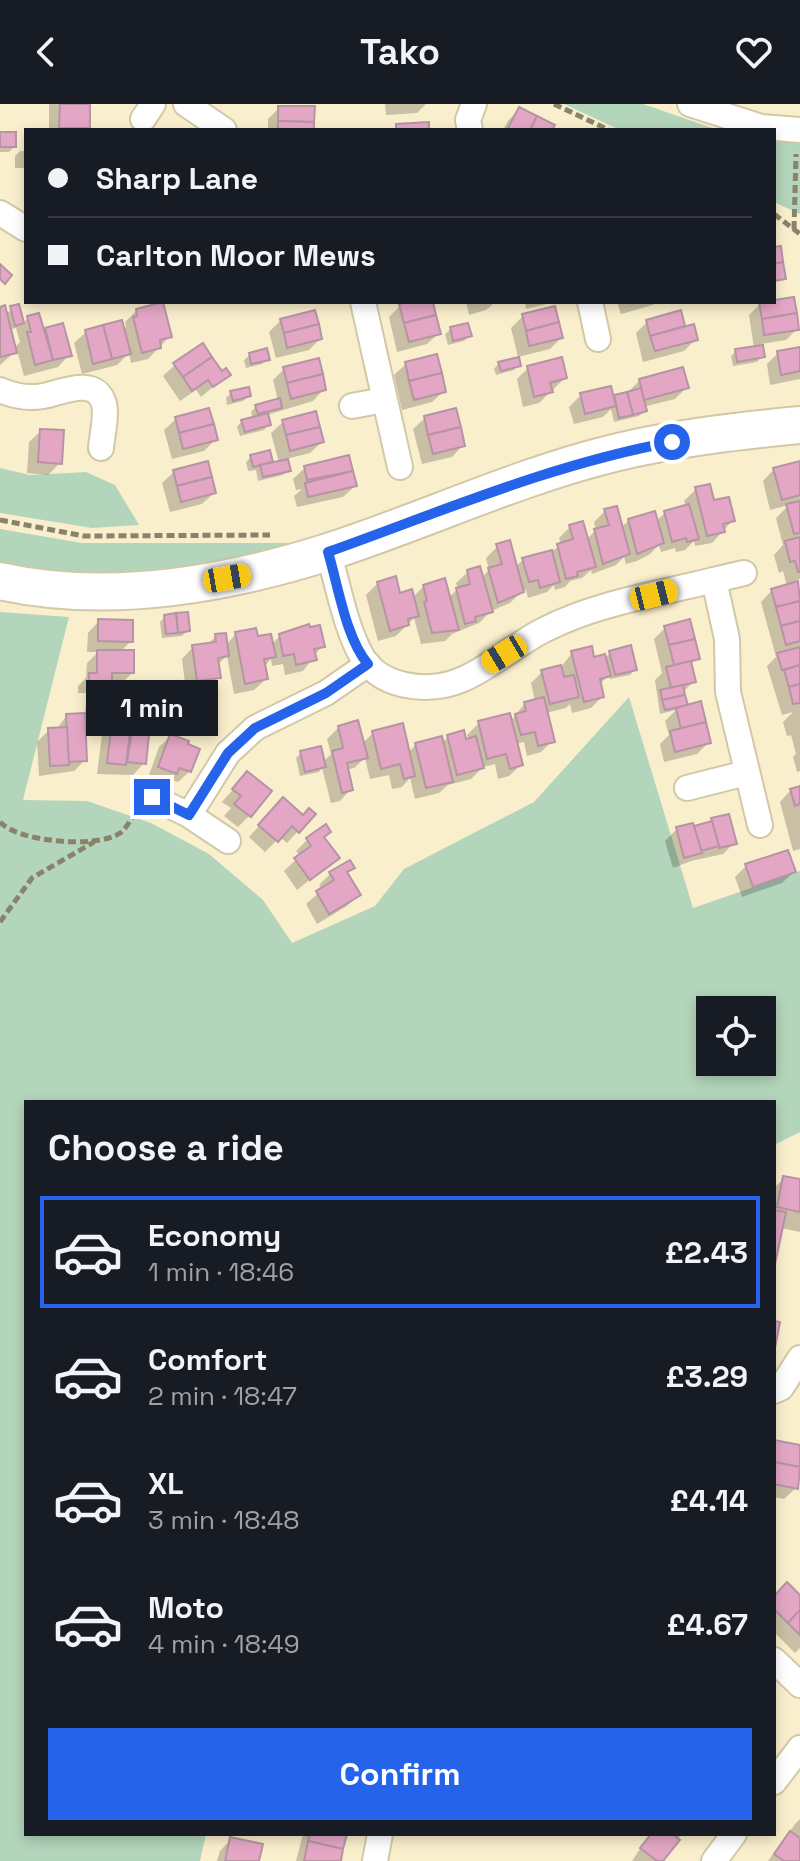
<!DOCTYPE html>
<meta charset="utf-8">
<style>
:root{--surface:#171b24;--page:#20242c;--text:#f1f3f6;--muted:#9ea1a6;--line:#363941;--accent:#2563eb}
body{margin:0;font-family:"Space Grotesk",sans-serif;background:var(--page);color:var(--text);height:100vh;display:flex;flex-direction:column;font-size:30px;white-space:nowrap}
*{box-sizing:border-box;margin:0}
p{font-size:26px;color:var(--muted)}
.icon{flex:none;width:44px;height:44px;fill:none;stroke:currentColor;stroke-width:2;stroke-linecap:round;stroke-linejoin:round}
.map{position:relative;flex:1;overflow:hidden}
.sheet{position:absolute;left:24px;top:996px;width:752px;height:736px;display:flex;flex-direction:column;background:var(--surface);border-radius:0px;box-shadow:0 4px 12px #0003}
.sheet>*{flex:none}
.banner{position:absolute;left:24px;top:24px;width:752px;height:176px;border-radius:0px;box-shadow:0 4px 12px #0003;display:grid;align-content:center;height:176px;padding:0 24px;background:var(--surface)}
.buttons{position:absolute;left:696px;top:892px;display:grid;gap:16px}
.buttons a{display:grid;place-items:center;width:80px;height:80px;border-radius:0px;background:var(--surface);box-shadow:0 4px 12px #0003;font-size:40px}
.end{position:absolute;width:36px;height:36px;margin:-18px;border:10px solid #2563eb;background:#fff;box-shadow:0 0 0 4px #fff}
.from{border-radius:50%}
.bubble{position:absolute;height:56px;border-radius:0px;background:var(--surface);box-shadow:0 4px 12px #0003;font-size:26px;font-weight:700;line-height:56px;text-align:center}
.car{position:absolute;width:24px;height:48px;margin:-24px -12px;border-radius:10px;box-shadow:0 0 6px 2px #0007;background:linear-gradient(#f5c518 24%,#345 0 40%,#f5c518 0 76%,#345 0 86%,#f5c518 0)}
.banner b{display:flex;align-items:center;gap:28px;height:76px;font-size:30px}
.banner b+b{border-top:2px solid var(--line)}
.banner i{width:20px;height:20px;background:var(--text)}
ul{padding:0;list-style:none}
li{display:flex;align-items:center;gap:24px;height:112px;margin:0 16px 12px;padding:0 8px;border:4px solid transparent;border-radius:0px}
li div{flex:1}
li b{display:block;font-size:30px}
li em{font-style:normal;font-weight:700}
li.on{border-color:var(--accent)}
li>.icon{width:72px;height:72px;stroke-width:1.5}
h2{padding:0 24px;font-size:36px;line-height:96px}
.button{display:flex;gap:16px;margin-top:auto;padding:16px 24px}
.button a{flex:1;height:92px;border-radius:0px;background:var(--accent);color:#fff;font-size:32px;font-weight:700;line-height:92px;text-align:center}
header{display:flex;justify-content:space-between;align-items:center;height:104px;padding:0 24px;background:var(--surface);font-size:36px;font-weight:700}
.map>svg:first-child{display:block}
.green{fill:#b3d5bb;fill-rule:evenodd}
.shadow{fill:#0003;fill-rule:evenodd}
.building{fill:#e3a7c5;stroke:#b694a4;stroke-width:2}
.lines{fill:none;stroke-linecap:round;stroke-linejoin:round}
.street-casing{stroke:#d3c8a6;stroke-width:28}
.secondary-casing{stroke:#d3c8a6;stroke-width:40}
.path{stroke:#8a836c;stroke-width:5;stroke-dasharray:8 4;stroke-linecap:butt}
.street{stroke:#fff;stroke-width:24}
.secondary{stroke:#fff;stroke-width:36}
.route{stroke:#2563eb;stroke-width:10}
</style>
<header><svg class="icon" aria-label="back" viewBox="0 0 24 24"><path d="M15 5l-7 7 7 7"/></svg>Tako<svg class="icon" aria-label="heart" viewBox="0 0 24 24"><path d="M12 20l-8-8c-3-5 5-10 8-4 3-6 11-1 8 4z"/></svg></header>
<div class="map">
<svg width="800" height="1757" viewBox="0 0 800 1757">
<rect width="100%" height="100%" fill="#faefcd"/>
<g class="green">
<path d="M564,0H643L718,26H620Z"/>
<path d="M774,38H800V110L774,98Z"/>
<path d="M0,364L30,371L86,368L115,381L139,421L92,424L0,409Z"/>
<path d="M0,425L82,439H306L266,452L130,472L43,468L0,461Z"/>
<path d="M0,508L69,513L23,696L87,697L151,719L209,750L263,796L292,839L375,802L404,765L534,698L629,593L693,804L800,767V1028L774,1041V998H26V1730H206L200,1757H0ZM710,906H762V958H710Z"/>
</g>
<g class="shadow">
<path d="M49,0H88V23L85,26H49Z"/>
<path d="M385,0H426L417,9L386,11Z"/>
<path d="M279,4L312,26H268V15Z"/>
<path d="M519,5L560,26H503L508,17Z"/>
<path d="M0,30L14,43L9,48H0Z"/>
<path d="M20,47H26V61L23,64H15V52Z"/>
<path d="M792,195L797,225L786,236L760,240L762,252L757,258L733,262L731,252L736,247L754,244L749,211L760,200Z"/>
<path d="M416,198H431L439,229L427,240L397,248L389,213L400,202Z"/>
<path d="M466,198H491L492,201L486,206L469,211Z"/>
<path d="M525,198H555L526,205Z"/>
<path d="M617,198H657L653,201L621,210Z"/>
<path d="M18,202L22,220L28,214L41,227L62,221L69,251L58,263L24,272L17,246L0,261V205L5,210ZM16,224L20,238L14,244L9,226Z"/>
<path d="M137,206L170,232L148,255L131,259L129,249L117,261L82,270L74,239L86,228L123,227L126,223L125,218Z"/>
<path d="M680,209L684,225L696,235L684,247L643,258L636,229L647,218Z"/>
<path d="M523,212L561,234L550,245L518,253L511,224Z"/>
<path d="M281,216L320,235L309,246L276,254L269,228Z"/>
<path d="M451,225L469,232L464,237L448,241L445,230Z"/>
<path d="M800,245V275L770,281L767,260L778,249Z"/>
<path d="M250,251L268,255L262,260L246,264L244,256Z"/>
<path d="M499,259L519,261L514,266L496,271L494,265Z"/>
<path d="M406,260L444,287L432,298L402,306L394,271Z"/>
<path d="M175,261L221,270H228L201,293L196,286L180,297L163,272Z"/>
<path d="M528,264L565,274L539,299L523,303L517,275Z"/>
<path d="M284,265L324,285L313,297L267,311L269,320L264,326L240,332L237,323L242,317L253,315L251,308L256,302L278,297L273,276Z"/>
<path d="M640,276L686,284L675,295L643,303L644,307L639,312L614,318L611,305L603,313L574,320L569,303L581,291L612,295L628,288Z"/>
<path d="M231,289L249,292L243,297L227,301L226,294Z"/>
<path d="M425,314L463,341L452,353L422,360L413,325Z"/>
<path d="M176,315L216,335L204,347L172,355L164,326Z"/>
<path d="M283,318L322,338L310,349L286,355L288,366L283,371L258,377L256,366L248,367L246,358L251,353L268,348L272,361L279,359L271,329Z"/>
<path d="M41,327L60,359L48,371L27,369L29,338Z"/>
<path d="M348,353L355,382L343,393L297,403L294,392L302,385L296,386L293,375L305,364Z"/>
<path d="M800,359V475L796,476L800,489V667L797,668L793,653L796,650L791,631L787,632L783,618L793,608L782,611L767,562L776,553L761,498L772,486L787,482L783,467L779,469L774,451L783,441L776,414L789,401L770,406L763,377L774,365Z"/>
<path d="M174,368L214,389L202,400L170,408L162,379Z"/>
<path d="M696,385L733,416L712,439L695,442L694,437L685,446L676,448L675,444L661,448L659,441L650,450L637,457L626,460L624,453L616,461L592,470L591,466L582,474L570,477L565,483L555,486L554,481L547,488L528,494L526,486L522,487L510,499L491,507L479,519L452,530L445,537L421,540L414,514L396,532L378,537L366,491L378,479L398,491L412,494L424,482L448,494L458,485L456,479L468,468L482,473L489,466L486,454L498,442L515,463L523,456L551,448L561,441L559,434L570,423L586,436L596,426L594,418L605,407L621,424L629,416L656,417L665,409L686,403L684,397Z"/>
<path d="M165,513L187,527L182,532L162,534L160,518Z"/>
<path d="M99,517L131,537L120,548L132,569L121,580H108L97,591L112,592L110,615L114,611L129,618L136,611L144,659L133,671L97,670L103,622L107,618L83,616L85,656L74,667L39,672L37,638L49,626H56L67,611L85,610L86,596L92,589H78V582L86,574L87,559L98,548H87L88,529Z"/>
<path d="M665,524L697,554L690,561L694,577L683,588L686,603L709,638L697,650L664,658L660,640L669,631L665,617L676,606L660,610L655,576L662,569L654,535Z"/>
<path d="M236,530L271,541L280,532L322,542L303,567L285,571L283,560L272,562L271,555L264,563L266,575L254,586L234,590L227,552L217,561L218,573L207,585L186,587L182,555L193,543L206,542L216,532L226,541Z"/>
<path d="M572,549L593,555H604L610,549L635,565L630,571L610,575L609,571L599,581L602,593L591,604L572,609L570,600L566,604L546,609L552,637L541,648L527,652L524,638L516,640L521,661L509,672L498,675L495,660L483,663L471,675L448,681L439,689L415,695L410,674L402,683L392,685L389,671L370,675L365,654L354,664L346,666L351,685L340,697L331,699L322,664L319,668L300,672L296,654L301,649L323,658L331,650L327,635L339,623L362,640L373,629L408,649L416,640L442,639L448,633L469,636L467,631L479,619L510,618L525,599L535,597L531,579L542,568L561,563Z"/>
<path d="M173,592L188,612L183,617L164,611L168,598Z"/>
<path d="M171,632L190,667L178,678L169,675L163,680L148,674L159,643Z"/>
<path d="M247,670L249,712L238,723L224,712L231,704L222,698Z"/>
<path d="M800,684V745L793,747L780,698L791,686Z"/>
<path d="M283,696L298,727L287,739L280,733L265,748L249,733Z"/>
<path d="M727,712L734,739L723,750L691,757L673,764L665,737L677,725L693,724Z"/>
<path d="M323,734L337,754L297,786L284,767L300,752L296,747L307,736Z"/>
<path d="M349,758L352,763L346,770L359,790L347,802L317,820L306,800L322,786L319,781L330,770Z"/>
<path d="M746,762L794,768L782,779L742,793L735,773Z"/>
<path d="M784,1074L800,1077V1128L781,1124L774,1156V1084Z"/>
<path d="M774,1338L800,1343V1363L796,1384L784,1395L774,1393Z"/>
<path d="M774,1494H800V1544L795,1549L774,1528Z"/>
<path d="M800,1715V1757H768L796,1719Z"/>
<path d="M303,1730H345L339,1757H296Z"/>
<path d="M650,1730H682L660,1757H632Z"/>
<path d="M231,1735L257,1757H217L220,1747Z"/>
</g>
<g class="building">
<path d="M60,0H90V24H59Z"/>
<path d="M278,2H315L314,18L278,17Z"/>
<path d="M519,3L537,12L530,26H507Z"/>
<path d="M537,12L555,21L552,26H530Z"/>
<path d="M278,17L314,18V26H278Z"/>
<path d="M429,18V26H396V20Z"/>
<rect x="0" y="28" width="16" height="15"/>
<path d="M781,142L783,158L774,160V143Z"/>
<path d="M783,158L786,175L774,177V160Z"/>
<path d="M0,160L12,171L5,180L0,175Z"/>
<path d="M794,193L797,209L762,215L759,198H774V196Z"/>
<path d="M163,198L172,233L160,236L161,244L142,249L133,213L137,212L136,205Z"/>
<path d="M408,198H433L436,211L404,219L399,200Z"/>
<path d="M19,200L24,219L15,222L10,202Z"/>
<path d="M5,201L17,249L0,253V203Z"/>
<path d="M555,202L559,218L526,227L522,210Z"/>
<path d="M315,206L319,220L284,229L280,215Z"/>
<path d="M681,206L685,222L650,232L646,216Z"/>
<path d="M39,209L53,256L35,261L27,228H31L27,212Z"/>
<path d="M797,209L799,226L764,231L762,215Z"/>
<path d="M436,211L441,230L409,238L404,219Z"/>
<path d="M122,216L131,250L112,255L103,221Z"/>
<path d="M559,218L563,234L529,242L526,227Z"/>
<path d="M63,219L72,252L53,256L45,224Z"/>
<path d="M468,219L472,232L453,237L450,223Z"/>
<path d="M319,220L322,235L287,244L284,229Z"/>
<path d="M694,220L698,236L655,247L650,232Z"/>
<path d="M103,221L112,255L93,260L85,226Z"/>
<path d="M203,239L212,253L183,273L173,259Z"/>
<path d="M763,241L765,253L737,258L735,245Z"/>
<path d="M800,243V267L781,271L777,247Z"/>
<path d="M267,244L270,256L251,260L249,249Z"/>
<path d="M437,250L442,269L409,277L405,258Z"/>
<path d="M212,253L222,267L226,264L231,271L213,283L208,276L192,287L183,273Z"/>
<path d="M519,253L521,262L501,267L498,258Z"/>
<path d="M562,253L567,274L550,279L553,288L534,293L527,262Z"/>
<path d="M319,254L323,270L287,279L283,263Z"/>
<path d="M683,263L689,284L644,296L639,275Z"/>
<path d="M442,269L446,288L414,296L409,277Z"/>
<path d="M323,270L326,286L291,295L287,279Z"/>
<path d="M611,282L616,302L585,310L580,289Z"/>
<path d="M249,283L251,292L233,297L230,287Z"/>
<path d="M641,284L647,307L633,311L627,288Z"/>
<path d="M627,288L633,311L619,314L614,291Z"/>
<path d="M280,294L282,304L258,310L255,301Z"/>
<path d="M209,304L214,320L179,329L175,313Z"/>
<path d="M456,304L461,323L428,331L424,312Z"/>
<path d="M316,307L320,323L286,331L282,316Z"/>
<path d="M268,309L271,321L245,328L241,316Z"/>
<path d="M214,320L218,336L183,345L179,329Z"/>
<path d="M320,323L324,338L290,347L286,331Z"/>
<path d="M461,323L465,342L433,350L428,331Z"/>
<path d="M40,325L64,326L62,360L38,358Z"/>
<path d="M270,346L273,358L253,363L250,351Z"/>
<path d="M349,351L353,367L307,376L304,362Z"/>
<path d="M288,355L291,367L263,373L260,361Z"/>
<path d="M208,357L212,373L177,382L173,366Z"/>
<path d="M800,357V391L782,396L773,364Z"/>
<path d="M353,367L357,382L308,393L305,379Z"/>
<path d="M212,373L216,389L181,398L177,382Z"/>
<path d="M710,380L714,396L729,393L735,417L723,420L725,428L707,432L695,383Z"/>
<path d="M800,397V429L794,430L786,400Z"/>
<path d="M689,400L699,435L687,438L686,434L672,438L664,407Z"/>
<path d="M617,402L630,450L603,460L594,425L609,421L604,405Z"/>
<path d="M655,407L664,439L637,450L628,415Z"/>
<path d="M583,417L596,463L577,468L578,472L566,475L557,440L573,435L569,421Z"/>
<path d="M800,433V468H798L795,457L790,458L785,437Z"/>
<path d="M510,436L524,488L498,499L488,464L502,460L496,440Z"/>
<path d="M552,446L560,478L540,484L538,476L529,478L522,454Z"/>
<path d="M480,462L493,508L475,513L476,517L465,520L456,484L470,480L467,466Z"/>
<path d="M396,472L400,489L412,485L419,512L408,515L409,521L390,527L377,478Z"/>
<path d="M445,474L459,526L432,529L424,498L427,497L423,481Z"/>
<path d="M798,477L800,497L776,503L771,485Z"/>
<path d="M800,497V517L781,522L776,503Z"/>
<path d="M188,508L190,527L178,529L176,509Z"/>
<path d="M176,509L178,529L166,530L164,511Z"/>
<path d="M98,515L133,516V538L98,537Z"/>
<path d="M690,515L695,535L669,541L664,522Z"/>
<path d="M800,517V537L786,541L781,522Z"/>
<path d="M309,520L310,523L320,521L325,543L314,545L317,556L296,561L294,550L283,552L279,530Z"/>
<path d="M256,524L258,532L271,530L276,553L264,555L268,575L245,580L235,528Z"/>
<path d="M226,529L229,552L218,554L221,574L197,577L192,541L216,538L215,530Z"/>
<path d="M695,535L700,555L674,561L669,541Z"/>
<path d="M631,541L637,566L615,571L609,547Z"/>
<path d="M592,542L594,553L605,550L611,572L600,575L604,593L584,598L571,547Z"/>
<path d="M800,543V561L782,566L777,549Z"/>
<path d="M97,546H134V569H112V579L89,578V569H97Z"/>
<path d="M691,557L696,578L671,584L666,563Z"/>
<path d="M561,561L564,573L574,571L579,593L550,600L541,566Z"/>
<path d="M800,561V580L789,583L784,566Z"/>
<path d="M800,580V599L793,600L789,583Z"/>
<path d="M683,581L685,591L662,596L660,586Z"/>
<path d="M91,588L103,590L101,612L89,611Z"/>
<path d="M103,590H114L112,613L101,612Z"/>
<path d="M173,590L195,597L190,613L167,606Z"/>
<path d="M685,591L688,601L665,606L662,596Z"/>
<path d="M544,593L555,638L538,642L535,628L521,631L515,610L526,607L524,598Z"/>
<path d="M701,597L706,618L681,625L676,604Z"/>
<path d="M85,609L87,657L68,658L66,610Z"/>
<path d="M113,609L132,611L126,661L107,659Z"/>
<path d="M135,609L151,611L146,660L127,658Z"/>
<path d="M510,609L523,661L510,665L506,650L487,655L478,617Z"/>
<path d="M358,616L368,654L347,659L353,686L342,689L332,647L343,644L338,622Z"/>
<path d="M706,618L711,639L675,648L670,627Z"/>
<path d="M403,619L415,672L404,675L400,660L381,665L372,627Z"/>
<path d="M67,623L69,661L50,662L48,624Z"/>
<path d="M464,626L466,635L476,632L484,664L457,671L447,631Z"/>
<path d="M170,630L189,637L188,640L200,645L191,668L179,664L177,670L158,663Z"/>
<path d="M442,632L453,678L426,684L415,639Z"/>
<path d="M321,642L326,663L305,668L300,647Z"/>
<path d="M247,667L272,687L251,713L234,700L241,692L232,685Z"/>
<path d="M800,682V700L795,702L790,685Z"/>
<path d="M283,693L303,711L309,704L316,710L299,729L292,722L278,738L258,721Z"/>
<path d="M729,710L737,740L719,744L711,714Z"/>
<path d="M712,717L719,742L701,747L694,722Z"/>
<path d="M693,719L702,749L684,754L676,723Z"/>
<path d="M326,720L331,728L324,733L340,754L310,776L294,754L311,742L306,734Z"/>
<path d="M788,746L796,768L753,783L745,760Z"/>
<path d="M350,756L355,764L347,768L361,791L329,810L316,787L334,776L329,768Z"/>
<path d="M783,1072L800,1075V1108L777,1103Z"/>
<path d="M774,1106L786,1108L774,1165Z"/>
<path d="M774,1217L780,1218L774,1249Z"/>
<path d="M774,1336L800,1341V1363L774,1358Z"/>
<path d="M774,1358L800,1363L798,1385L774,1380Z"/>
<path d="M787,1478L800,1491V1506L788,1519L774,1505V1492Z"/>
<path d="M800,1506V1531L788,1519Z"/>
<path d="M790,1727L800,1734V1757H784L774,1750Z"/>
<path d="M310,1730H347L343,1745L308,1737Z"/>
<path d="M651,1730H672L680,1736L663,1757H657L640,1744Z"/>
<path d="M230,1733L263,1740L259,1757H225Z"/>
<path d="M308,1737L343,1745L341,1757H304Z"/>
</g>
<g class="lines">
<g class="street-casing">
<g id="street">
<path d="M186,0L224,26"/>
<path d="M690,0L761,23L800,26"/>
<path d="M143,15L153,0"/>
<path d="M470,26L468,16L474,0"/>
<path d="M0,109L26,125"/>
<path d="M363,198L400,363"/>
<path d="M590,198L598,235"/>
<path d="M0,286C14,292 27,295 43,292C60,289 96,271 104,300C107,312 102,331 101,344"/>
<path d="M352,302L384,296"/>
<path d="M328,448C338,480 344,517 359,547C376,584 427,590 461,576C490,564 516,540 544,526C596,499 658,490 714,476L727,535L728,588L760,721"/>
<path d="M714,476L744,469"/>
<path d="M687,684L746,669"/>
<path d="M152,693L189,711L228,649L255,624L326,589L368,560"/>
<path d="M189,711L228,737"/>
<path d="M774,1287L781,1284L800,1254"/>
<path d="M774,1556L800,1581"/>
<path d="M774,1678L800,1644"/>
<path d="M375,1757L380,1730"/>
<path d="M714,1757L734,1730"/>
</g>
</g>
<g class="secondary-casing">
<path id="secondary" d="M0,477C108,501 224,481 328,448C424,417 516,373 614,349C675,334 738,327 800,321"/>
</g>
<g class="path">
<path d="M554,0L609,26"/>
<path d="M774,110L800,130"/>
<path d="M794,125L796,50"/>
<path d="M0,416L84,432L270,431"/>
<path d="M0,718C18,738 97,745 120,729C126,725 131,715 135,709"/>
<path d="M0,818L32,774L94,738"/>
</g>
<use href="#street" class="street"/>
<use href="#secondary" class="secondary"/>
</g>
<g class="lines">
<path class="route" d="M152,693L189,711L228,649L255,624L326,589L368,560C346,535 338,481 328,448C443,407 552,360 672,338"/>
</g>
</svg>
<div class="buttons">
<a><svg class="icon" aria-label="locate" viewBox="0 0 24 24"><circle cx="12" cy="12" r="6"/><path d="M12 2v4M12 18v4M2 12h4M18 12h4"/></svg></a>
</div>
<i class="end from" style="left:672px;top:338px"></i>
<i class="end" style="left:152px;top:693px"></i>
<div class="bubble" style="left:86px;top:576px;width:132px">1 min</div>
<i class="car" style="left:227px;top:474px;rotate:80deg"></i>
<i class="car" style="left:654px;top:491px;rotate:76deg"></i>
<i class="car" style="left:504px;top:550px;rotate:239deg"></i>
<div class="banner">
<b><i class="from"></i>Sharp Lane</b>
<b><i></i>Carlton Moor Mews</b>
</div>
<section class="sheet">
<h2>Choose a ride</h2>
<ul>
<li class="on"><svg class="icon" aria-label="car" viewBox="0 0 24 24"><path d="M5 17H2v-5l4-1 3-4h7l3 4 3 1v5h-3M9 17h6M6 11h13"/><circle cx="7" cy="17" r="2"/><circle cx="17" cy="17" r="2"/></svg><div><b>Economy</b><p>1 min · 18:46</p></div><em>£2.43</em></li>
<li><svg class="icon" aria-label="car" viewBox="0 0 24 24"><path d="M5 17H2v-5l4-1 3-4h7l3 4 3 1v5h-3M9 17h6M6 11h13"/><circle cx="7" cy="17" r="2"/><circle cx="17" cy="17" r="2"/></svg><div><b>Comfort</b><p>2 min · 18:47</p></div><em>£3.29</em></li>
<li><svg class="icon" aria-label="car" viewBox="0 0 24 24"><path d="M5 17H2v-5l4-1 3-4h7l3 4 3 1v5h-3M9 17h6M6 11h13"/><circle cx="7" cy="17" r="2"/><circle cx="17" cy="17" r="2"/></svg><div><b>XL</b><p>3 min · 18:48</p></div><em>£4.14</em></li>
<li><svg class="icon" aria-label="car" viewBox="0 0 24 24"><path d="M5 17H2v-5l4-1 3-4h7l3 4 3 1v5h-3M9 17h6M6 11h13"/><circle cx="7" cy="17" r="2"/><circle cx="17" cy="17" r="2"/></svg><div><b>Moto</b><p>4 min · 18:49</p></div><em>£4.67</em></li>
</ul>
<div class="button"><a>Confirm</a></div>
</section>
</div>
